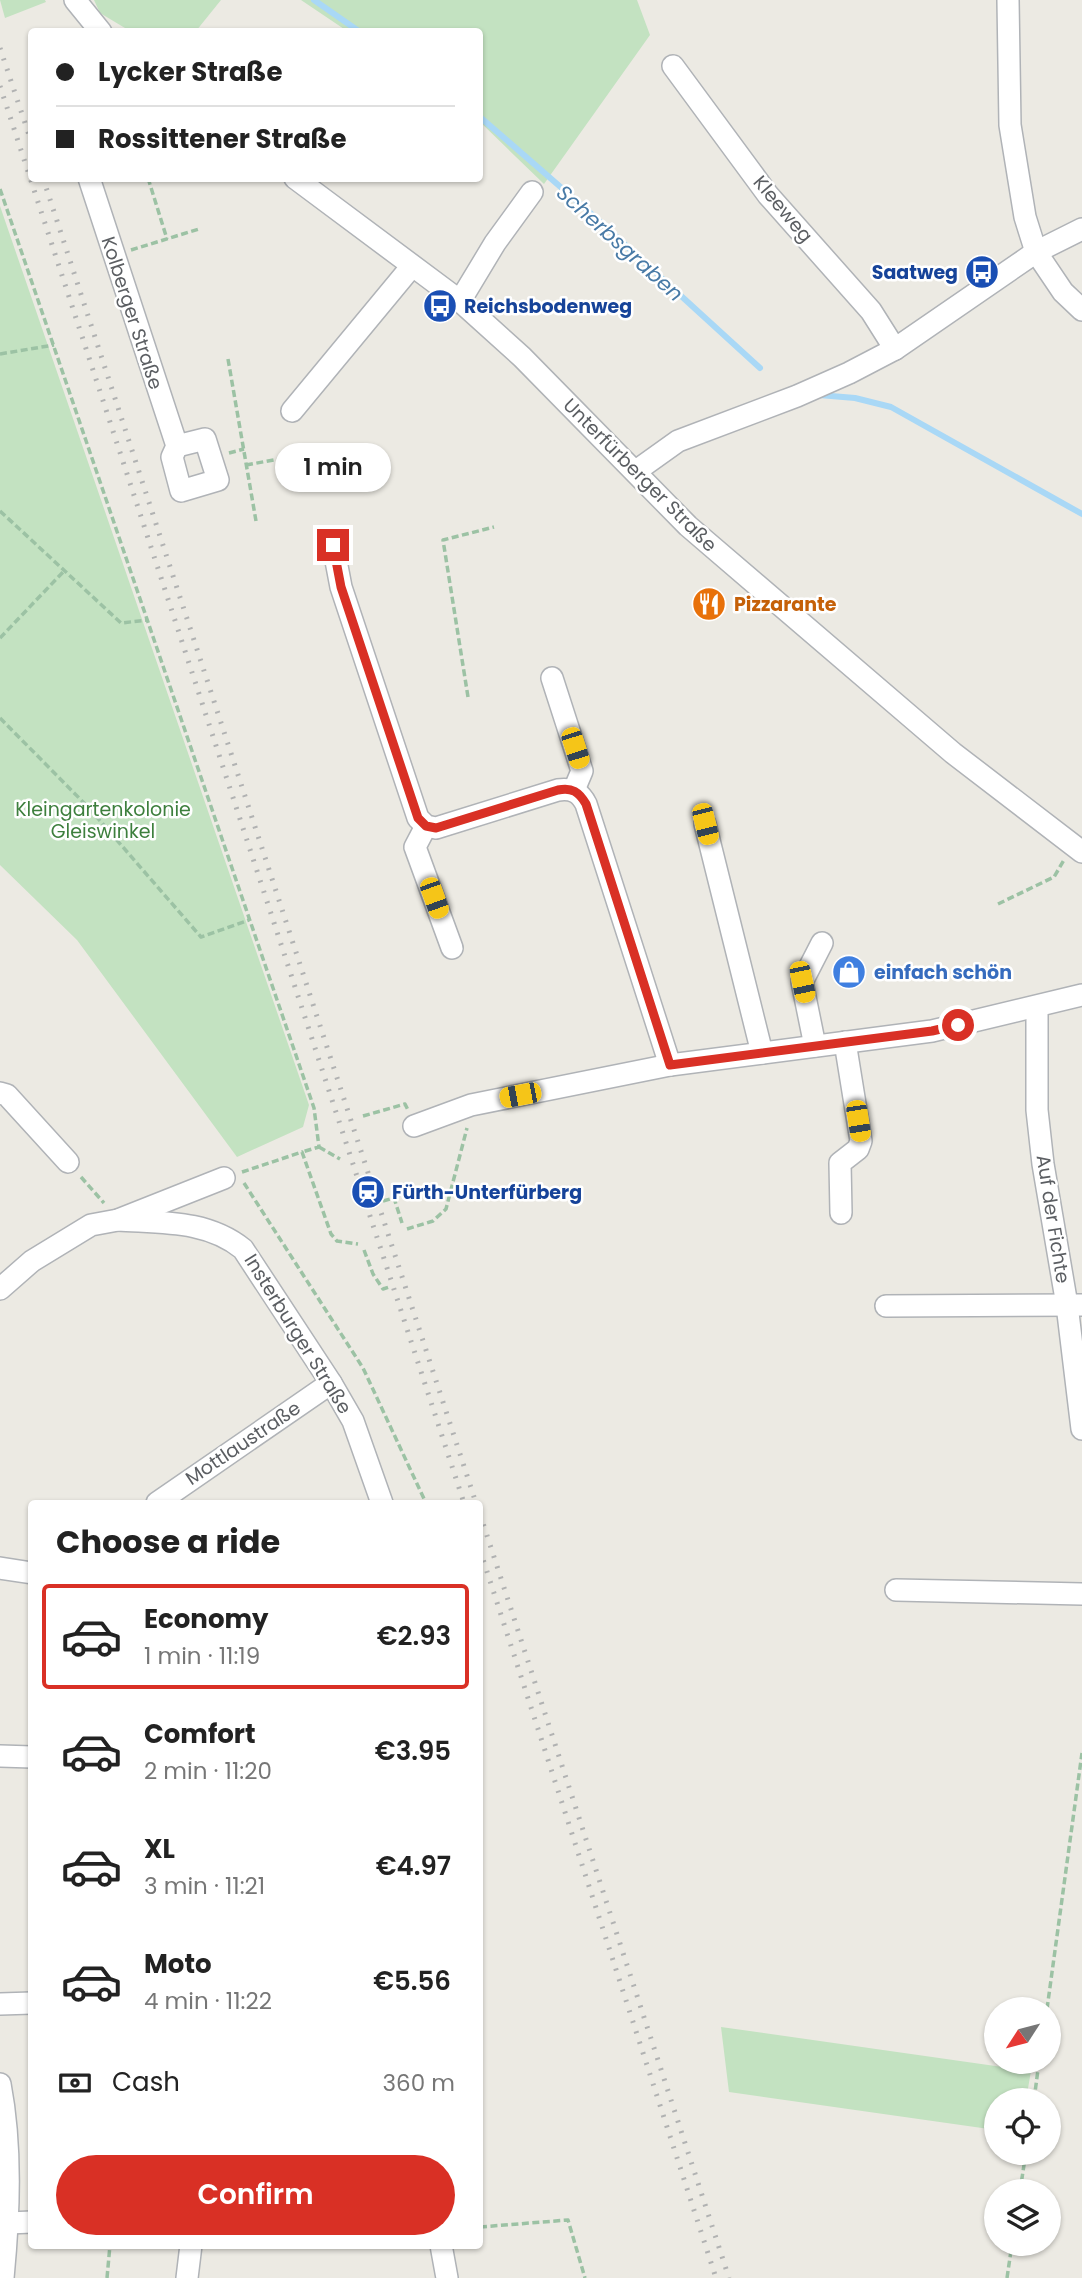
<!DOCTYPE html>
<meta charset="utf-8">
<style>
:root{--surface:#fff;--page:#f2f2f2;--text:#222;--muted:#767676;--line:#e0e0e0;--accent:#d93025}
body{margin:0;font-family:Poppins,sans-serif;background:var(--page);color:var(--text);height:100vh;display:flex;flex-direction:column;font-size:26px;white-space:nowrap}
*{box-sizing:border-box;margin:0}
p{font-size:23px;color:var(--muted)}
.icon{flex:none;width:38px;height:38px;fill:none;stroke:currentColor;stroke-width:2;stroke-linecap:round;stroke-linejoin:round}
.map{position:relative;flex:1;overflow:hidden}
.side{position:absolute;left:28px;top:1500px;width:455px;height:749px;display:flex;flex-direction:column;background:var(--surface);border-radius:7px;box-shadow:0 2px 5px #0004}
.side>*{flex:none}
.top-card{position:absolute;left:28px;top:28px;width:455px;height:154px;border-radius:7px;box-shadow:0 2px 5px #0004;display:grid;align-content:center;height:154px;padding:0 28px;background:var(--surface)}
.needle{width:46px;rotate:234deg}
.fabs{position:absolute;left:984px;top:1997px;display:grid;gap:14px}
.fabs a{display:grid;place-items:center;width:77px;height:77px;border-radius:50%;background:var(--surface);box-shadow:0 2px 5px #0004;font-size:35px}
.end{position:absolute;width:32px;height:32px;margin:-16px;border:9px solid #d93025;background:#fff;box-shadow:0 0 0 4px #fff}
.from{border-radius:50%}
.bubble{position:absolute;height:49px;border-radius:24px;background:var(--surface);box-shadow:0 2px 5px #0004;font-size:23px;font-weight:600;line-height:49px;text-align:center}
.car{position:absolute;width:21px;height:42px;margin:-21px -10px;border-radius:9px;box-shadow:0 0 5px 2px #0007;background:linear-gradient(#f5c518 24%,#345 0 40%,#f5c518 0 76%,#345 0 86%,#f5c518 0)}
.top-card b{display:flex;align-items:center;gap:24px;height:66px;font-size:26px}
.top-card b+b{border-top:2px solid var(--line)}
.top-card i{width:18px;height:18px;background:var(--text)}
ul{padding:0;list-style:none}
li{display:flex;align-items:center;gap:21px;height:105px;margin:0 14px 10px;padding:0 14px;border:4px solid transparent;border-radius:7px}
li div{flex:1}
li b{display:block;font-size:26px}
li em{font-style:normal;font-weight:600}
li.on{border-color:var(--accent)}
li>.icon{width:63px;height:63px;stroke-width:1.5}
h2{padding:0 28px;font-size:32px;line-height:84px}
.pay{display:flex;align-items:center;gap:18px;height:77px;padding:0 28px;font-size:26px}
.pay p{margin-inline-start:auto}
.primary-button{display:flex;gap:14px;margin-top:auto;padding:14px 28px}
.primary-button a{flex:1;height:80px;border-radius:42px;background:var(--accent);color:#fff;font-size:28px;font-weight:600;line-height:80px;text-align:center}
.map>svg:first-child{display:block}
.green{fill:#c3e2c1}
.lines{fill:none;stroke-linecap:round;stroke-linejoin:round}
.stream{stroke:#a9d8f6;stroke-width:6}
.minor-casing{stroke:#b0b3b7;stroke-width:24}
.path{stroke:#9cc2a4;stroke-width:3.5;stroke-dasharray:7 3.5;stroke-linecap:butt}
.minor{stroke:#fff;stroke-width:21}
.rail{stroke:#b1b2b2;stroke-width:5;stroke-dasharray:2 9;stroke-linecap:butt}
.route{stroke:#d93025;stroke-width:9}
.labels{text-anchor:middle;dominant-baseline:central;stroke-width:5;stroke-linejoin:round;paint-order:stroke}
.street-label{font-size:19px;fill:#5b5e62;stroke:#fff}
.transit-label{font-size:19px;font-weight:bold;fill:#164399;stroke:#fff;text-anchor:start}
.food-label{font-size:19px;font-weight:bold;fill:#c56008;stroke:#fff;text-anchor:start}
.park-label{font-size:19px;fill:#3d7f3d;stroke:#fff}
.shop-label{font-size:19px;font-weight:bold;fill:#366cbe;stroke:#fff;text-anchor:start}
.water-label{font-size:21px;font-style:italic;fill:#487aa6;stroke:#fff}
</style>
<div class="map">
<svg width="1082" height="2278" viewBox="0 0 1082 2278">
<rect width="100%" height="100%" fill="#eceae3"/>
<g class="green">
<path d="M0,0H45L46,2L5,18Z"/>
<path d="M94,0H221L196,31H130L100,13Z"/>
<path d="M301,0H637L650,35L544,184L480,122V32L347,31Z"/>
<path d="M0,206L309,1105L303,1127L237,1157L77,940L0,865Z"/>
<path d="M721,2027L1031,2071L1026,2100H996V2130L729,2092Z"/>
</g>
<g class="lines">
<g class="stream">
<path d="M314,0L360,32"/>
<path d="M480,117L587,210L760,368"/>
<path d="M819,395L855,398L891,407L1082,514"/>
</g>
<g class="minor-casing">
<g id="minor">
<path d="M75,0L101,32"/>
<path d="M1008,0L1010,125L1025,217L1036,252L1063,292L1082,310"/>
<path d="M673,66L768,195L871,311L895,349"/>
<path d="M89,178L177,446L172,457L181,491L218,480L205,439L177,446"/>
<path d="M295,178L460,301L522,357L688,526L953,753L1082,852"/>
<path d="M460,301L495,243L532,192"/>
<path d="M292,411L412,266"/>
<path d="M636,471L678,441L797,396L849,373L895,349L1036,252L1082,229"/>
<path d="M333,545L341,587L418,818L426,826L436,828L558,790C572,788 580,792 586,804L670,1065"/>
<path d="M552,678L582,771L574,790"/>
<path d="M705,824L762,1053"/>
<path d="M426,826L415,847L452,948"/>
<path d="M1037,1007V1110L1043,1164L1067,1305L1082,1429"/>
<path d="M815,1046L802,982L822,943"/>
<path d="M0,1093L7,1095L68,1162"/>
<path d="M414,1126L471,1105L670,1065L932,1031L1082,995"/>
<path d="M841,1213L840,1163L858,1149L861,1141L845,1042"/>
<path d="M118,1220C162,1223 207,1220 243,1249L331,1383L353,1421L382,1503"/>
<path d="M0,1289L32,1261L91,1225L118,1220L224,1178"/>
<path d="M886,1306L1082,1305"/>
<path d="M157,1503L331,1383"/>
<path d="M0,1568L32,1573"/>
<path d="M896,1590L1082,1594"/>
<path d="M0,1756L32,1757"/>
<path d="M0,2004L32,2003"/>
<path d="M0,2084C12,2147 9,2215 3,2278"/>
<path d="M8,2223L32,2222"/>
<path d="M441,2245L447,2278"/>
<path d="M187,2278L191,2245"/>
</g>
</g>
<g class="path">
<path d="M148,178L167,239"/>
<path d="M0,189L314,1108L319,1147L302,1152"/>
<path d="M131,250L199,229"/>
<path d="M0,354L54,345"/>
<path d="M228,359L256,521"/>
<path d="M229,453L244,449"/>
<path d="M246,465L301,455"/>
<path d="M0,511L121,623L148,620"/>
<path d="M0,638L65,570"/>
<path d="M468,697L443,540L494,527"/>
<path d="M0,718L89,808L201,937L249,920"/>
<path d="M998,904L1054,877L1064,860"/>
<path d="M363,1116L405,1104L408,1110"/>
<path d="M319,1147L340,1159"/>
<path d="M242,1172L302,1152L331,1234L337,1241L358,1244"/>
<path d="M81,1177L104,1203"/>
<path d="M244,1183L363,1368L426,1503"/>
<path d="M383,1201L394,1198L402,1223"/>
<path d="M407,1229L433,1221L446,1209L467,1128"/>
<path d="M364,1250L373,1274L383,1289L389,1287"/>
<path d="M1047,2009L1082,1753"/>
<path d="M1034,2100L1039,2062"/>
<path d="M1020,2191L1026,2152"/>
<path d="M480,2227L568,2220L585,2278"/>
<path d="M107,2278L110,2245"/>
<path d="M1007,2278L1012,2244"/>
</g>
<use href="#minor" class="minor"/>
<g class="rail">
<path d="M0,48L32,144"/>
<path d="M0,86L464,1503"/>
<path d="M43,178L476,1503"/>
<path d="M480,1514L729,2278"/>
<path d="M480,1550L716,2278"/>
</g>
</g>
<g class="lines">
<path class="route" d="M333,545L341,587L418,818L426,826L436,828L558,790C572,787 579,792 586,804L670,1065L932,1031L958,1025"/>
</g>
<defs>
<g id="bus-disc" transform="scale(1.75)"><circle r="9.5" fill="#1a4fb4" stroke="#fff"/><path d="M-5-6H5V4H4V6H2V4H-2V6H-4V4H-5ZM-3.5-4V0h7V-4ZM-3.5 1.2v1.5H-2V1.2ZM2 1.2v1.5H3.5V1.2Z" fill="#fff"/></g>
<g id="restaurant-disc" transform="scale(1.75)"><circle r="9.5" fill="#e8710a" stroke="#fff"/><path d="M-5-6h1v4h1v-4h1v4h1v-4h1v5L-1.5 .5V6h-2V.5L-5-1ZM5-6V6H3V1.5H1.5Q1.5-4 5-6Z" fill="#fff"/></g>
<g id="shop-disc" transform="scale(1.75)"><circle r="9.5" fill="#3f7fe0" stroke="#fff"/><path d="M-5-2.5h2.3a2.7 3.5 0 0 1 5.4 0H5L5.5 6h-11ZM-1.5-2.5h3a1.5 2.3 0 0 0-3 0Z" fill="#fff"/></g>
<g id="station-disc" transform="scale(1.75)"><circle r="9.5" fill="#1a4fb4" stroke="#fff"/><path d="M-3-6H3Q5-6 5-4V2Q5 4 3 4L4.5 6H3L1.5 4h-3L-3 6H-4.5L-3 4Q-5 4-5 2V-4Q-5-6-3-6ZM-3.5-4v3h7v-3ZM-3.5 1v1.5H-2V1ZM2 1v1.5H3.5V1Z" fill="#fff"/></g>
</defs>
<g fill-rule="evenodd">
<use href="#bus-disc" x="982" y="272"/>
<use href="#bus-disc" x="440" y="306"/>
<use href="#restaurant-disc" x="709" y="604"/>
<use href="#shop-disc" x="849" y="972"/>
<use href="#station-disc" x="368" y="1192"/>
</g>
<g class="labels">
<g class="street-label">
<text transform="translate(783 209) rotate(50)">Kleeweg</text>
<text transform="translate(132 313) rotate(72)">Kolberger Straße</text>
<text transform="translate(640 475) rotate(45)">Unterfürberger Straße</text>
<text transform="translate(1053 1219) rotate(81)">Auf der Fichte</text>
<text transform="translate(298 1334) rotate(58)">Insterburger Straße</text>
<text transform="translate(243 1443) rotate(-34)">Mottlaustraße</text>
</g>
<g class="transit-label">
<text x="958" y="272" text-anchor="end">Saatweg</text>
<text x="464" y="306">Reichsbodenweg</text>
<text x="392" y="1192">Fürth-Unterfürberg</text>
</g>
<g class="food-label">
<text x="734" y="604">Pizzarante</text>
</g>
<g class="park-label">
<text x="103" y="809">Kleingartenkolonie<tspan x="103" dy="22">Gleiswinkel</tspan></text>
</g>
<g class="shop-label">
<text x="874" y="972">einfach schön</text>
</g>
<g class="water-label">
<text transform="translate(620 243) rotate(42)">Scherbsgraben</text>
</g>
</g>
</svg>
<div class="fabs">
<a><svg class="needle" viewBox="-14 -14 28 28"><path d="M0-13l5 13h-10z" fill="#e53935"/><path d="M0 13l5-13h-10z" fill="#767676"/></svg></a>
<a><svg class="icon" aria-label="locate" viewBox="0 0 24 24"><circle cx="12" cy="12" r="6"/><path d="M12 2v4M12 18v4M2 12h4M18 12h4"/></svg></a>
<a><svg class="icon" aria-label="layers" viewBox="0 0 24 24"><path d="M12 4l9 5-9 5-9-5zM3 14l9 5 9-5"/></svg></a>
</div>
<i class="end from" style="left:958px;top:1025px"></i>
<i class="end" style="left:333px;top:545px"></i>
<div class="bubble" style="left:275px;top:443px;width:116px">1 min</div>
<i class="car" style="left:575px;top:748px;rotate:162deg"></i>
<i class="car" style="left:705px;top:824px;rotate:166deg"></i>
<i class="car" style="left:434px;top:898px;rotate:160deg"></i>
<i class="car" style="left:802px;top:982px;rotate:168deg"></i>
<i class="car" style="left:520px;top:1095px;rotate:259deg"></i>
<i class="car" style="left:858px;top:1121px;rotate:171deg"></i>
<div class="top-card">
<b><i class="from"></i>Lycker Straße</b>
<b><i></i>Rossittener Straße</b>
</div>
<section class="side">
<h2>Choose a ride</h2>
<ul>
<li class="on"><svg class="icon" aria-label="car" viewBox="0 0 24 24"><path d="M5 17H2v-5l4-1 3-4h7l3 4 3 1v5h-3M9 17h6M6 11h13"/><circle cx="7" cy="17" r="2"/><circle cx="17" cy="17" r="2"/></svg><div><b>Economy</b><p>1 min · 11:19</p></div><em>€2.93</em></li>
<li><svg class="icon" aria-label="car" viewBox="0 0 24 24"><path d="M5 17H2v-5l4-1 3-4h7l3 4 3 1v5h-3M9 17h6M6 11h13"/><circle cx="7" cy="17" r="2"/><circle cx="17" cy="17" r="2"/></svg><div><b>Comfort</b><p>2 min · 11:20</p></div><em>€3.95</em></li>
<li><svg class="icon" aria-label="car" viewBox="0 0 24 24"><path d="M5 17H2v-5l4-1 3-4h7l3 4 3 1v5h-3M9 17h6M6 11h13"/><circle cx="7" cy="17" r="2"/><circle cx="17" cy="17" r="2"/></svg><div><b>XL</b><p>3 min · 11:21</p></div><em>€4.97</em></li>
<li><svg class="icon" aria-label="car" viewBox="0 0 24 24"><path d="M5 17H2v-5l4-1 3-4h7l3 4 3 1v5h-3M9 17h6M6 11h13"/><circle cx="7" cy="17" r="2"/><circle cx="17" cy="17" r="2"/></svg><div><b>Moto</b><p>4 min · 11:22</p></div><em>€5.56</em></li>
</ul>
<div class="pay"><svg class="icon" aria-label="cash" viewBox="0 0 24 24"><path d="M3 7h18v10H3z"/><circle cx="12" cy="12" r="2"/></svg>Cash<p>360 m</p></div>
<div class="primary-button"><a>Confirm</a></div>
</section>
</div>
